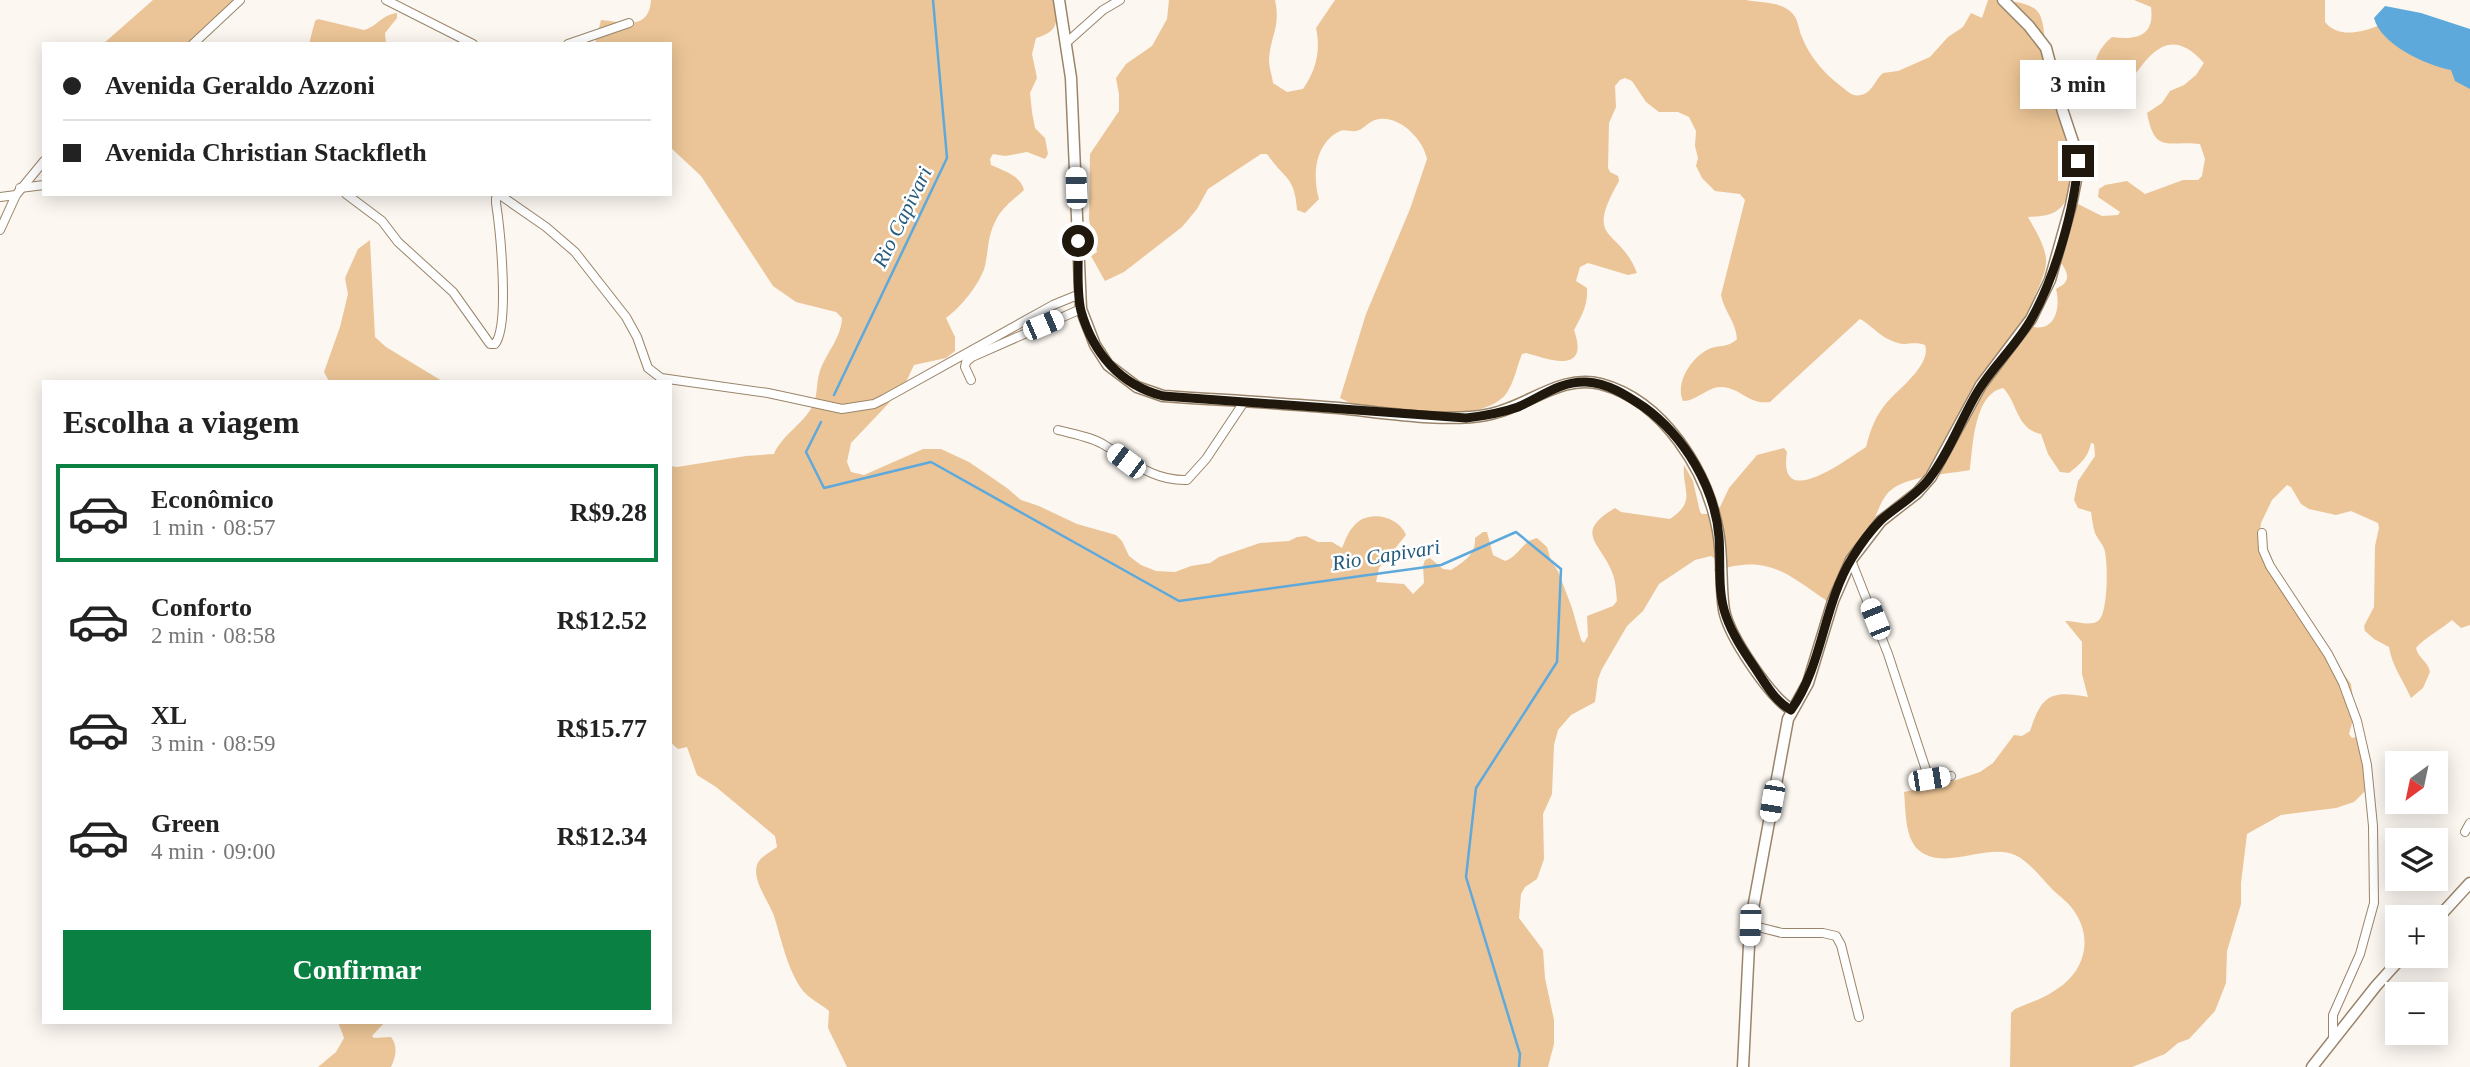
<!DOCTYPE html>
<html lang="pt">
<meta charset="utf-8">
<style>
:root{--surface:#fff;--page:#f2f2f2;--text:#222;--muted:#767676;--line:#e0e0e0;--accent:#0b8043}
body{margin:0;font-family:"Times New Roman",serif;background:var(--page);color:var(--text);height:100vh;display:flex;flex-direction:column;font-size:26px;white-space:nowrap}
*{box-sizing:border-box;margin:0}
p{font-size:23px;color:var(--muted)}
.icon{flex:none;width:38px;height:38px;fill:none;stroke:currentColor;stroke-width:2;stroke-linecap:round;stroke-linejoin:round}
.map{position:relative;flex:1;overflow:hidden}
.drawer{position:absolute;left:42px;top:380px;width:630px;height:644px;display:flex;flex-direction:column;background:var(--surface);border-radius:0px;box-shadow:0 4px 18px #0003}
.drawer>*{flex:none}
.banner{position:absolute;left:42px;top:42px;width:630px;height:154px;border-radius:0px;box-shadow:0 4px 18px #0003;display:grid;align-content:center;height:154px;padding:0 21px;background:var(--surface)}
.needle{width:46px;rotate:213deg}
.buttons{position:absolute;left:2385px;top:751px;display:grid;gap:14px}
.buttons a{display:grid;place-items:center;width:63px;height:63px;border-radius:0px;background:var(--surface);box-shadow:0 4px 18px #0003;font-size:35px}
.end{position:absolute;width:32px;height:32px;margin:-16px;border:9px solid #20180d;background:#fff;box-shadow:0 0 0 4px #fff}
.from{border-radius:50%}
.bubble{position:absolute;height:49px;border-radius:0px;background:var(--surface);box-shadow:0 4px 18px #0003;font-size:23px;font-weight:700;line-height:49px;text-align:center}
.car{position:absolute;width:21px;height:42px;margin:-21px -10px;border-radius:9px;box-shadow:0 0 5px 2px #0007;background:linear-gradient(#fff 24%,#345 0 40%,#fff 0 76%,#345 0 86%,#fff 0)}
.banner b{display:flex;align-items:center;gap:24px;height:66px;font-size:26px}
.banner b+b{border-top:2px solid var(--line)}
.banner i{width:18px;height:18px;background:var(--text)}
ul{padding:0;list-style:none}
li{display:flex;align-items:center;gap:21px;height:98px;margin:0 14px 10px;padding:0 7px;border:4px solid transparent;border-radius:0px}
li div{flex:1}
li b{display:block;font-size:26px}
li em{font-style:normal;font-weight:700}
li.on{border-color:var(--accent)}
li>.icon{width:63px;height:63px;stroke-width:1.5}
h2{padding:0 21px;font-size:32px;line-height:84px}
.primary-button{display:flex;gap:14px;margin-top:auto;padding:14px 21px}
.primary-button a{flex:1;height:80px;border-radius:0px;background:var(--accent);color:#fff;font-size:28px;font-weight:700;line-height:80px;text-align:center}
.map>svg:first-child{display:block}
.green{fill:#ebc597}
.water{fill:#5ea9dc}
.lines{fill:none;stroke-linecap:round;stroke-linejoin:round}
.stream{stroke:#5ea9dc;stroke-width:2.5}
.street-casing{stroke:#9a856a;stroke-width:10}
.secondary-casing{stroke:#9a856a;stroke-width:13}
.street{stroke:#fff;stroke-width:8}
.secondary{stroke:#fff;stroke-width:10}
.route{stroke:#20180d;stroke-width:9}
.labels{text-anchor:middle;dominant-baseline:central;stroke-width:5;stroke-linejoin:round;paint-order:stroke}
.water-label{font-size:21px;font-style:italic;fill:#235a7d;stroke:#fff}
</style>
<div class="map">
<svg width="2470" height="1067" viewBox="0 0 2470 1067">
<rect width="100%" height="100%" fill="#fcf7f1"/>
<g class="green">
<path d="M153,0H241L191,44H103Z"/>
<path d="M651,0H1058C1056,22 1060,31 1036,38L1032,54L1037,78L1030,93L1032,112L1035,128L1045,138L1048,154L1045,159L1027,152L1005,156L993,154L990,159L991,165C1004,171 1020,175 1024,190C1015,198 1003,207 997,218C987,236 989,248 985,266C980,284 961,307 946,318L955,337V351L946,358L914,365L907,380L888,404L851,443L847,462L851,472L864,475L923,449H941L969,462L1007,488L1021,500L1039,506L1077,524L1116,535L1122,541L1129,556L1141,565L1156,571L1175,572L1191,566L1210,563L1219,557L1260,543L1289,541L1297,537L1306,536L1318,542H1332L1342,548C1345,541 1348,532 1353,527C1366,509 1398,515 1406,535L1379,568L1376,582L1404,584L1413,594L1424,583L1423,566L1425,560L1430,558L1443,569L1451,570C1464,561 1476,555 1475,538L1483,532H1487L1493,555L1505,561C1519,556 1522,541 1537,538L1547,547L1551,561L1558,571L1572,608L1581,640L1584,643L1588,636L1587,616L1613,606L1617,601C1616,592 1616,581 1612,572C1600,542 1573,533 1615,508L1621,512L1670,519C1697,501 1682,491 1684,465L1693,481L1700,512L1702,514H1710L1720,507L1729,488L1757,455L1784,448L1787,452C1777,513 1847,459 1866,447C1870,432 1874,419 1884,406C1895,391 1932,366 1925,345C1911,341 1908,346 1898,343C1880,338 1873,326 1860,319L1770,402C1748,405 1740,387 1721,387C1707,387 1697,401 1683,401C1675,384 1690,359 1707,350C1717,344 1727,349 1737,339C1736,322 1724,311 1721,295L1745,200L1740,194L1715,191L1702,178L1696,166L1698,158L1695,146L1696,131L1689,117L1678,112H1659L1646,102L1632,81L1625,78L1620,80L1615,86L1616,107L1609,123L1608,168L1610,172L1618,176L1619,181C1583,244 1619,226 1637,273L1628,275L1588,263L1580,267L1576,281L1587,288C1588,305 1582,315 1574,330C1576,336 1579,345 1577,352C1572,370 1539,356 1526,353L1522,354C1517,366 1514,383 1506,394C1479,427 1388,409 1350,403L1340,398L1366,314L1410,209L1427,159C1423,138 1397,113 1375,120C1368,122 1363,130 1356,131C1350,132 1346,129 1340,131C1315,143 1312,175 1319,199L1305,213L1297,210C1295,176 1284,179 1267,154H1261L1208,189L1197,209L1182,227L1124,272L1105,281L1091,256L1097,252L1089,220L1090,154L1119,111V94L1116,78L1126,64L1152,46L1167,19L1169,0H1275C1281,28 1270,36 1269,60C1269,68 1272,75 1273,83L1287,92L1303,89C1316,70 1321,51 1316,28L1335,0H1746C1761,3 1780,1 1792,13C1799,20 1798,29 1802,37C1810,58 1825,74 1842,87C1848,92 1853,97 1861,95C1872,93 1875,80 1883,73L1898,71L1930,57L1948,37L1963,27L1971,13L1982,18L1988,0C2001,0 2030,1 2038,12C2047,23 2044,58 2047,75C2054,106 2088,185 2059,209C2050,217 2039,216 2028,217C2035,230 2044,243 2046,258C2048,281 2024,303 2030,326C2055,334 2061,308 2056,289C2061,286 2066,284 2067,278C2068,269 2060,265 2059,257C2057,245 2073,217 2078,204L2102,216L2118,215L2120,212L2098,197L2099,189L2105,185L2127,181L2145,194L2183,180H2198L2202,176L2205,159L2200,144C2168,140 2155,155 2147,113L2162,103L2170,91L2184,85L2196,75L2204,63C2171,26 2151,51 2130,82L2125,84L2104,82C2086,70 2099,47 2112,37C2136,40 2155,37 2151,7L2134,0H2325V22C2344,45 2381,25 2403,14L2470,68V625L2461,628L2452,620C2441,630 2425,637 2416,648C2418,658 2428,661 2430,672L2423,688L2411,698C2403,680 2392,666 2389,647L2374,639L2365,631L2364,626L2374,607L2375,546L2379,528L2378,523L2351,511L2336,515L2309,509L2301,504L2291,487L2287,485L2272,500L2261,523L2259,542L2265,566L2351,684L2355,713L2349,734L2352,738L2359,736L2363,743L2366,790L2354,802L2336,808L2281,815L2247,834L2241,883V904L2227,951L2226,983L2215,1011L2189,1039L2178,1043L2165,1054L2132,1067H2010L2011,1013L2015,1009C2028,1003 2043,999 2054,991C2082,975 2094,943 2076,914C2071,905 2062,898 2054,891C2043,880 2029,861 2015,855C1987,843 1948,870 1921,852C1904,840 1906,810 1904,792L1947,783L1980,772L1993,763L2014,735L2022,736L2030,731C2042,695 2050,690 2088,697L2082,674V642L2065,621C2075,620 2088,627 2098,621C2108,615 2108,565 2105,552C2104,545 2098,540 2095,533C2093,527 2092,519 2091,512L2078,508L2074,500L2078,481L2095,456L2094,444L2091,443C2088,458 2080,464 2069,473L2060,472L2048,454L2041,434C2016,429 2017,401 2003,388C1974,394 1973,446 1970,470C1948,474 1908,476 1891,490C1878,501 1877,521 1866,532L1827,601C1784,572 1768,554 1714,571L1717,560L1711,556L1695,560L1659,584L1643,611L1627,626L1602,669L1598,679L1595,702L1571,715L1558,730L1554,745L1552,794L1543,814L1544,859L1537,879L1525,887L1521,894L1519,918L1543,950L1545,978L1554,1020V1044L1548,1067H847L828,1028L829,1011C821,1004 810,999 803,991C787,969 782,941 774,916C769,901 752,881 757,865C759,857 771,852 777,847L775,836L716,787L697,775L687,747L678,749L670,742V466L677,467L746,456L774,454C782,435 802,425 812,407C818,396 816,385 819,374C825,353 841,340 842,318L836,312L796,302L773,286L701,176L670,147V44H595L601,20C624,22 649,31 651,0Z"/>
<path d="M397,13V18L385,33L386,44H309L315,21L318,19L364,30C378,26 381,15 397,13Z"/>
<path d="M370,240L375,337L386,347L442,381H329L324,372L340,327L348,294L345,278L358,249Z"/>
<path d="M338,1022H385L372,1036L374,1038L391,1037C398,1046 396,1057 391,1067H318L336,1052L344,1038Z"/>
</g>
<path class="water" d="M2385,6L2421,13L2470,29V89L2455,81L2451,70C2426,65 2381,45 2374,18Z"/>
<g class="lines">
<g class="stream">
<path d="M834,395L947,158L933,0"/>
<path d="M821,422L806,452L824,488L931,462L1179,601L1441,565L1516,532L1561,569L1557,662L1476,788L1466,877L1520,1054L1519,1067"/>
</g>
<g class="street-casing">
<g id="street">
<path d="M386,0L473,44"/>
<path d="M1066,43L1103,10L1120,0"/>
<path d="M193,44L240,0"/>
<path d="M568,44L629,23"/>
<path d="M20,188L44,185"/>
<path d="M346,194L382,221L398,242L453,292L490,344H495C510,325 500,229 496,203V198L500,195L546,227L575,252L626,317L637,337L648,368L661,378L768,393L842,409L874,404L884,399L1053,305L1080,294"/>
<path d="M0,197L16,195"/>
<path d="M0,230L16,195L44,161"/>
<path d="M971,380L965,367L966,362L972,357L1081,309"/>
<path d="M1058,430C1073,434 1093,437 1106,446C1133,462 1153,481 1187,480L1206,459L1244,402"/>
<path d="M2262,533L2263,550L2270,566L2328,654L2343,683L2357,721L2367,765L2373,826L2374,903L2360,954L2333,1015V1041"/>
<path d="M1851,560L1888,654L1929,779L1951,776"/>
<path d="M2465,832L2470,823"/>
<path d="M1750,925L1782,933H1823L1836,936L1841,945L1859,1017"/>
</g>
</g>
<g class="secondary-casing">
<g id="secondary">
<path d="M1059,0L1071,78L1081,309L1095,345L1108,365L1137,387L1163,396C1221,400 1280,403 1338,408C1380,412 1445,423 1486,415C1527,408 1560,373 1601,384C1664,401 1707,471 1718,531C1723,557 1720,584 1724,610C1729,636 1770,697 1792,710"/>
<path d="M2436,920L2470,883"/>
<path d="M1743,1067L1750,925L1788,719L1808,683L1833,601L1851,560L1881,521L1917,493L1931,477L1981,385L2031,319L2050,280L2071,205L2077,175V154L2063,112L2046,48L2029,26L2003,0"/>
<path d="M2312,1067L2376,986L2403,956"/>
</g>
</g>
<use href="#street" class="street"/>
<use href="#secondary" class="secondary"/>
</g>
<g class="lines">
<path class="route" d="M1078,241C1079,263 1076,290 1081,311C1093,353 1120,385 1163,396L1466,418C1484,416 1501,413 1518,407C1541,397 1560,381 1586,382C1608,383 1626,395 1644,407C1684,436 1715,487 1719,537C1721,562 1717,592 1726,616C1733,636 1745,653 1757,671C1767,686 1775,701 1791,710C1823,665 1823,605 1852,558C1860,545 1870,531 1881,520C1897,506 1916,496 1929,479C1950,452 1961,419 1978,391C1994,365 2017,345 2032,318C2055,277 2075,208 2078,161"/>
</g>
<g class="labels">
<g class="water-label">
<text transform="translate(902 217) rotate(-64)">Rio Capivari</text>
<text transform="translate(1386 555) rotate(-9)">Rio Capivari</text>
</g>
</g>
</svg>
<div class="buttons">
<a><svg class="needle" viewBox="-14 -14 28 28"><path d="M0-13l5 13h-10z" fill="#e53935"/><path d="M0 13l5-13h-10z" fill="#767676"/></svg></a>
<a><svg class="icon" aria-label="layers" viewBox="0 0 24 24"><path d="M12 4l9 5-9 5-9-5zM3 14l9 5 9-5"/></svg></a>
<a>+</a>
<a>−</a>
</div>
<i class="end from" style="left:1078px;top:241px"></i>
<i class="end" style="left:2078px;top:161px"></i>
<div class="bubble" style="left:2020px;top:60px;width:116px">3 min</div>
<i class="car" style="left:1076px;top:188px;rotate:358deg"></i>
<i class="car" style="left:1043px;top:325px;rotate:67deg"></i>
<i class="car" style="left:1126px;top:461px;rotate:307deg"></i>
<i class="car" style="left:1875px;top:619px;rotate:338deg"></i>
<i class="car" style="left:1929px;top:779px;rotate:81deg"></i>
<i class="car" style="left:1772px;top:801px;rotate:190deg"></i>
<i class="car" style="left:1750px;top:925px;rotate:182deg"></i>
<div class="banner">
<b><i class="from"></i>Avenida Geraldo Azzoni</b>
<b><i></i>Avenida Christian Stackfleth</b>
</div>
<section class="drawer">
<h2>Escolha a viagem</h2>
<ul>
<li class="on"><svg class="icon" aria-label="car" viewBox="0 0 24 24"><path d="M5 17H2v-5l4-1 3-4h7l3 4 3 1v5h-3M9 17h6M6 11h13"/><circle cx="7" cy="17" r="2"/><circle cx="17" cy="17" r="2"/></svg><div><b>Econômico</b><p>1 min · 08:57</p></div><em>R$9.28</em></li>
<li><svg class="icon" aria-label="car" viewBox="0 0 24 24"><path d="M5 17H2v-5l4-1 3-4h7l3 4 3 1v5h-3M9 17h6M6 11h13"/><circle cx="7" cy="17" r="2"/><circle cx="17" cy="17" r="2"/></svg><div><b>Conforto</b><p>2 min · 08:58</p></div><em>R$12.52</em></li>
<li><svg class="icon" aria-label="car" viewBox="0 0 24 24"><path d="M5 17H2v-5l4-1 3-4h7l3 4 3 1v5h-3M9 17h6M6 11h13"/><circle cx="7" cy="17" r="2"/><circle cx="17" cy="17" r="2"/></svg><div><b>XL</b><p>3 min · 08:59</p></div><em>R$15.77</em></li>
<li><svg class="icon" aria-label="car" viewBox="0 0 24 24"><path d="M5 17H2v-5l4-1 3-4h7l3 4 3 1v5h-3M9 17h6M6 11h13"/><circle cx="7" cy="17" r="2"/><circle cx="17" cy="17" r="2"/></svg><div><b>Green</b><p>4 min · 09:00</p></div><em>R$12.34</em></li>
</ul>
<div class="primary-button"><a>Confirmar</a></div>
</section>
</div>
